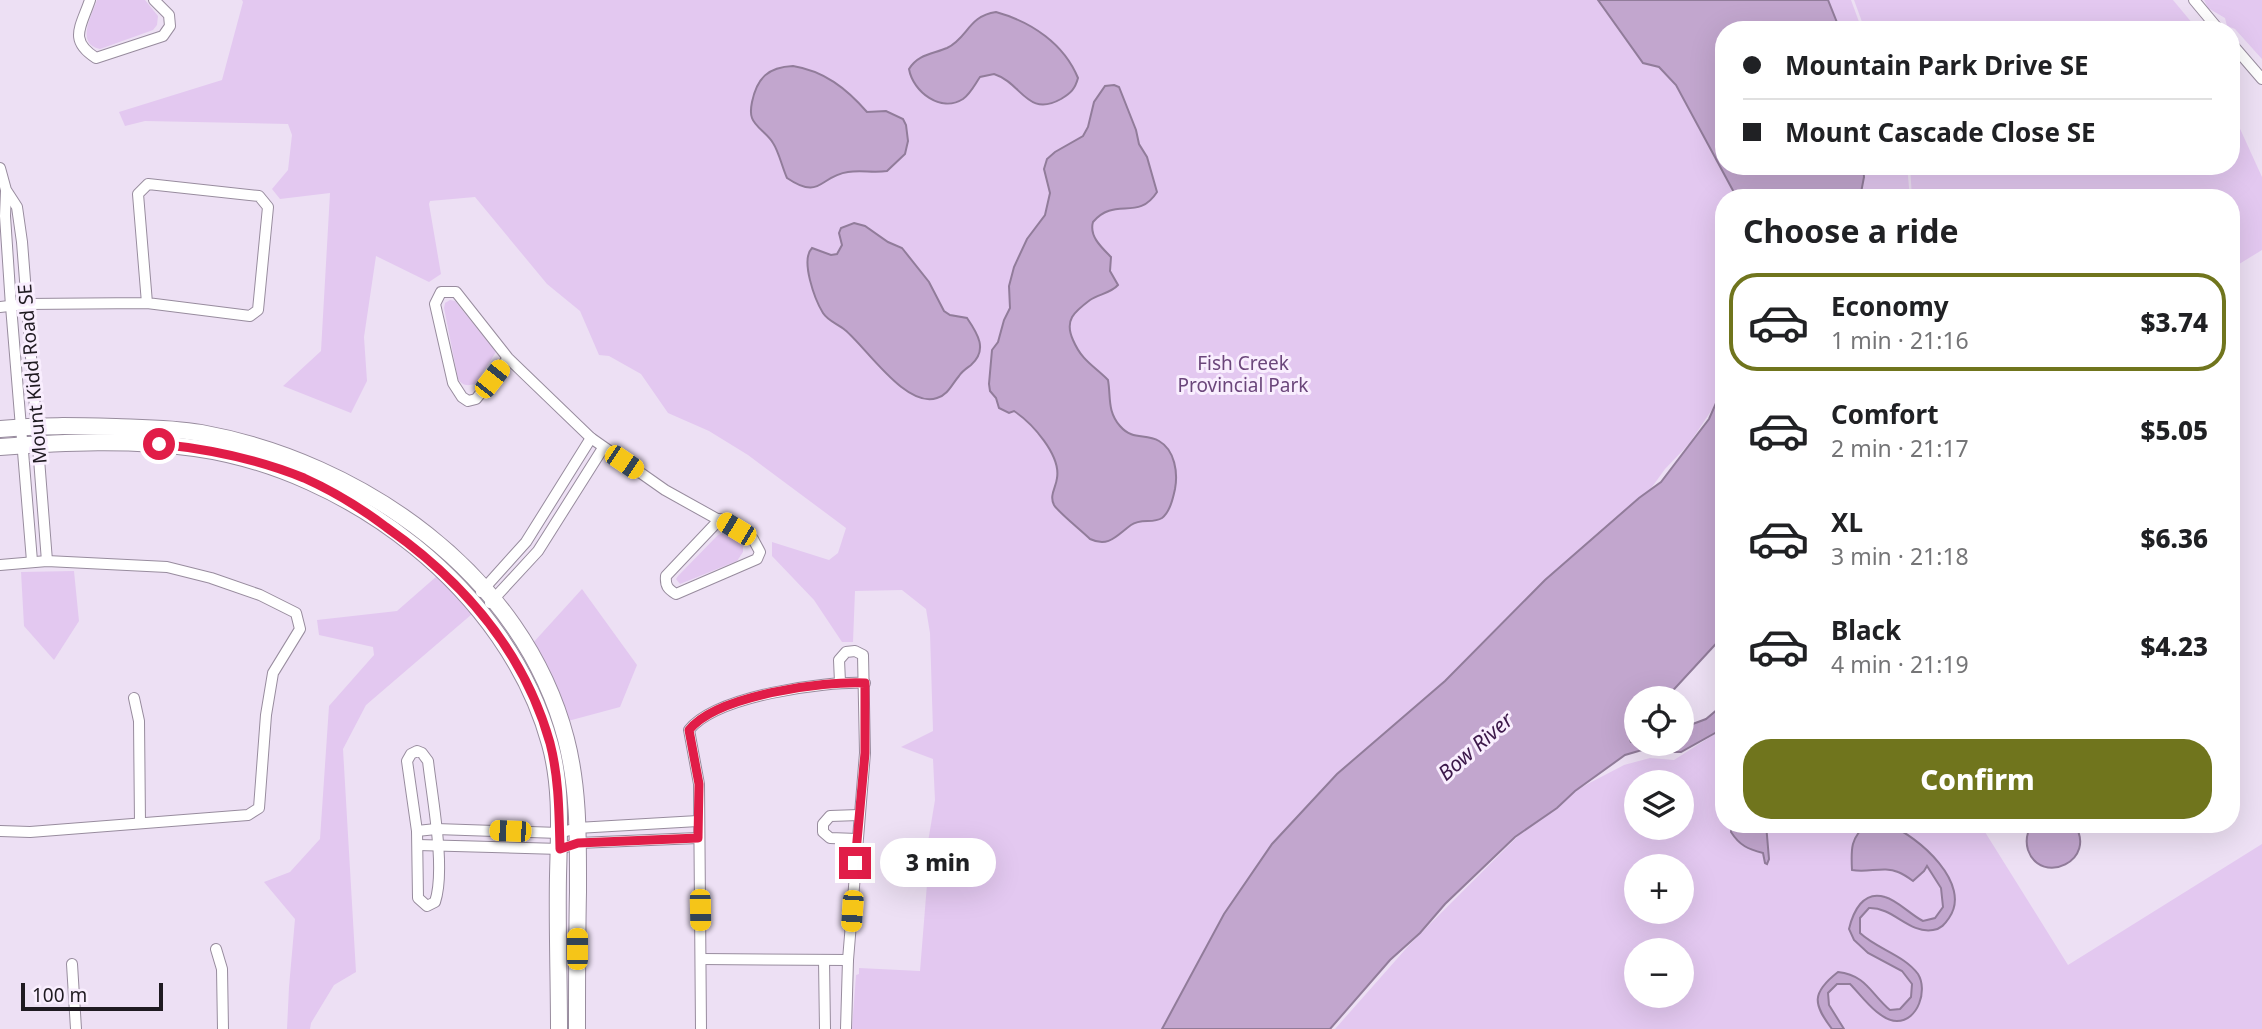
<!DOCTYPE html>
<meta charset="utf-8">
<style>
:root{--surface:#fff;--page:#f2f2f2;--text:#202124;--muted:#757577;--line:#e0e0e0;--accent:#70751d}
body{margin:0;font-family:"Noto Sans",sans-serif;background:var(--page);color:var(--text);height:100vh;display:flex;flex-direction:column;font-size:26px;white-space:nowrap}
*{box-sizing:border-box;margin:0}
p{font-size:23px;color:var(--muted)}
.icon{flex:none;width:38px;height:38px;fill:none;stroke:currentColor;stroke-width:2;stroke-linecap:round;stroke-linejoin:round}
.map{position:relative;flex:1;overflow:hidden}
.sheet{position:absolute;left:1715px;top:189px;width:525px;height:644px;display:flex;flex-direction:column;background:var(--surface);border-radius:28px;box-shadow:0 7px 28px #0002}
.sheet>*{flex:none}
.banner{position:absolute;left:1715px;top:21px;width:525px;height:154px;border-radius:28px;box-shadow:0 7px 28px #0002;display:grid;align-content:center;height:154px;padding:0 28px;background:var(--surface)}
.buttons{position:absolute;left:1624px;top:686px;display:grid;gap:14px}
.buttons a{display:grid;place-items:center;width:70px;height:70px;border-radius:50%;background:var(--surface);box-shadow:0 7px 28px #0002;font-size:35px}
.scale{position:absolute;left:21px;bottom:18px;width:142px;box-sizing:border-box;padding-left:7px;border:4px solid #1f1a21;border-top:0;font-size:19px;line-height:24px;white-space:nowrap;color:#1f1a21;-webkit-text-stroke:5px #f9eefe;paint-order:stroke}
.end{position:absolute;width:32px;height:32px;margin:-16px;border:9px solid #e11d48;background:#fff;box-shadow:0 0 0 4px #fff}
.from{border-radius:50%}
.bubble{position:absolute;height:49px;border-radius:24px;background:var(--surface);box-shadow:0 7px 28px #0002;font-size:23px;font-weight:800;line-height:49px;text-align:center}
.car{position:absolute;width:21px;height:42px;margin:-21px -10px;border-radius:9px;box-shadow:0 0 5px 2px #0007;background:linear-gradient(#f5c518 24%,#345 0 40%,#f5c518 0 76%,#345 0 86%,#f5c518 0)}
.banner b{display:flex;align-items:center;gap:24px;height:66px;font-size:26px}
.banner b+b{border-top:2px solid var(--line)}
.banner i{width:18px;height:18px;background:var(--text)}
ul{padding:0;list-style:none}
li{display:flex;align-items:center;gap:21px;height:98px;margin:0 14px 10px;padding:0 14px;border:4px solid transparent;border-radius:28px}
li div{flex:1}
li b{display:block;font-size:26px}
li em{font-style:normal;font-weight:800}
li.on{border-color:var(--accent)}
li>.icon{width:63px;height:63px;stroke-width:1.5}
h2{padding:0 28px;font-size:32px;line-height:84px}
.cta{display:flex;gap:14px;margin-top:auto;padding:14px 28px}
.cta a{flex:1;height:80px;border-radius:28px;background:var(--accent);color:#fff;font-size:28px;font-weight:800;line-height:80px;text-align:center}
.map>svg:first-child{display:block}
.green{fill:#e3c8f0;fill-rule:evenodd}
.water{fill:#c2a6ce;stroke:#917c9a;stroke-width:2}
.lines{fill:none;stroke-linecap:round;stroke-linejoin:round}
.street-casing{stroke:#988c9e;stroke-width:12}
.secondary-casing{stroke:#988c9e;stroke-width:18}
.street{stroke:#fff;stroke-width:10}
.secondary{stroke:#fff;stroke-width:16}
.route{stroke:#e11d48;stroke-width:9}
.labels{text-anchor:middle;dominant-baseline:central;stroke-width:6;stroke-linejoin:round;paint-order:stroke}
.park-label{font-size:19px;fill:#6b467b;stroke:#f9eefe}
.street-label{font-size:19px;fill:#1f1a21;stroke:#f9eefe}
.water-label{font-size:21px;font-style:italic;fill:#3b1749;stroke:#f9eefe}
</style>
<div class="map">
<svg width="2262" height="1029" viewBox="0 0 2262 1029">
<rect width="100%" height="100%" fill="#ede0f4"/>
<g class="green">
<path d="M97,0H145L158,16L157,25L153,30L100,49C75,44 92,15 97,0Z"/>
<path d="M242,0H1691L1724,166L1737,197L1731,185L1733,198H1724V384L1713,408L1689,444L1665,469L1639,505L1178,1029H852L856,975L859,974V968L920,971L927,884L928,842L935,800L933,759L901,747L933,731L930,633L926,609L902,590L855,591L853,642H842L814,600L772,556V542L829,560L838,553L846,528L748,455L709,431L668,413L641,374L609,356L599,355L580,311L547,284L475,197L430,201L429,204L441,274L429,282L376,256L364,337L367,381L351,413L283,386L321,351L330,193L280,199L272,189L288,170L292,135L288,124L145,121L125,126L119,112L222,80L243,2Z"/>
<path d="M1769,0H1851L1862,30H1792Z"/>
<path d="M1854,0H2173L2198,30H1865Z"/>
<path d="M2204,0H2262V59L2235,29L2227,26L2225,18L2208,8Z"/>
<path d="M2231,109L2262,177V250L2231,269V198H1912L1910,166H2231Z"/>
<path d="M1849,166H1907L1910,198H1854Z"/>
<path d="M450,300L455,301L496,352L475,384C467,386 463,386 458,379L444,308L445,303Z"/>
<path d="M723,533L734,536L743,546V552L737,561L680,584L676,579L678,576L718,535Z"/>
<path d="M74,571L79,621L54,660L24,626L21,572Z"/>
<path d="M437,576L472,614L366,705L343,749L356,972L334,985L311,1023L310,1029H287L289,987L295,919L264,882L290,872L320,839L329,706L374,655L373,647L319,635L317,620L397,611Z"/>
<path d="M582,589L637,665L620,707L568,721L556,685L532,644Z"/>
<path d="M1724,728V824H1980L2068,965L2262,844V1029H1335L1411,943L1525,829L1578,789L1624,765L1650,758L1674,760ZM1636,782H1682V828H1636ZM1636,866H1682V912H1636ZM1636,950H1682V996H1636Z"/>
</g>
<g class="water">
<path d="M1598,0H1828L1840,30H1724V166H1863L1864,177L1860,198H1737L1676,85L1659,67L1643,63Z"/>
<path d="M996,12C1032,22 1064,44 1078,78C1075,89 1071,93 1061,99C1027,118 1022,83 994,74L980,77C975,84 971,93 963,99C941,113 913,92 909,69C918,54 933,54 947,48C968,38 968,16 996,12Z"/>
<path d="M793,66C824,71 846,88 867,112L886,111L903,119L906,125L908,141L905,154L887,171C874,173 861,170 848,172C819,176 821,201 787,178C782,167 779,152 773,143C768,134 755,127 752,118C750,113 751,107 752,102C757,78 768,67 793,66Z"/>
<path d="M1114,85L1119,87L1136,130L1139,144L1147,157L1157,192C1138,222 1115,196 1093,222C1089,236 1101,247 1111,257L1110,271L1118,285C1111,293 1099,294 1090,300C1074,312 1064,320 1073,340C1082,361 1093,365 1108,380C1111,397 1107,411 1120,426C1133,441 1145,433 1159,441C1175,450 1178,473 1175,489C1173,498 1170,512 1162,518C1153,524 1141,518 1131,525C1117,535 1109,548 1090,539C1082,531 1058,512 1054,505C1049,495 1056,488 1057,478C1061,455 1032,423 1014,411L1009,413L999,408L996,398L990,391L989,384L992,350L998,342L1004,320L1010,308L1009,286L1014,267L1027,239L1045,215L1050,193L1044,169L1047,159L1055,152L1083,136L1088,127L1094,102L1105,86Z"/>
<path d="M854,223L865,226L888,242L902,248L929,282L944,311L950,315L967,318C978,334 988,350 971,365C967,368 962,371 959,376C952,384 948,395 937,398C906,409 866,347 845,330C838,324 828,321 823,313C815,300 800,260 812,248L831,255L837,254L842,245L839,233L841,228Z"/>
<path d="M1724,385V635L1666,698H1636V728L1630,740L1631,742H1636V744H1682V728L1706,719L1724,704V728L1681,752H1668L1666,750H1642L1625,755L1575,791L1557,808L1515,837L1445,904L1420,933L1390,960L1330,1029H1162L1224,914L1272,844L1337,774L1445,681L1545,580L1639,498L1661,482L1709,419Z"/>
<path d="M1732,824H1766L1769,859L1767,864L1765,863L1763,853C1748,849 1740,846 1731,832Z"/>
<path d="M1868,824C1875,824 1883,823 1889,825C1918,836 1973,884 1949,918C1945,924 1941,929 1933,930C1909,934 1893,907 1869,908L1860,918V933C1877,949 1904,955 1918,974C1928,990 1918,1021 1897,1021C1879,1021 1862,996 1850,984H1837L1828,993L1829,1005L1844,1029H1832C1813,1004 1811,993 1838,972C1866,975 1871,994 1890,1010L1900,1009L1911,997L1912,984L1902,971L1868,953L1854,940L1849,929C1853,912 1863,890 1885,897C1897,900 1911,915 1923,921L1935,918L1943,907L1941,888L1927,866L1924,871L1913,881C1909,878 1903,874 1898,872C1884,866 1868,873 1852,870C1851,850 1850,837 1868,824Z"/>
<path d="M2032,824H2074C2099,860 2041,887 2028,850C2025,840 2027,832 2032,824Z"/>
</g>
<g class="lines">
<g class="street-casing">
<g id="street">
<path d="M90,0C81,27 68,40 96,58L163,36L170,26L169,15L154,0"/>
<path d="M2194,0L2219,30"/>
<path d="M2231,43L2262,79"/>
<path d="M0,168L6,190L17,207L22,242L47,561"/>
<path d="M6,191L5,216L11,306L32,561"/>
<path d="M0,307L26,304L147,303L250,316L258,310L268,207L259,196L148,184L138,194L147,303"/>
<path d="M508,358L476,399L468,401L462,397L453,383L435,304L441,292H456L508,358L591,438L665,490L753,539L760,552L757,559L676,594C668,589 665,586 666,576L720,519"/>
<path d="M0,565L47,561L167,567L211,578L260,595L296,613L300,629L273,673L266,715L259,808L248,815L30,832L0,831"/>
<path d="M481,592L526,542L591,438"/>
<path d="M490,603L538,551L603,448"/>
<path d="M840,682L839,660L846,652L855,651L863,655L865,753L848,960L846,1029"/>
<path d="M134,698L139,721L140,823"/>
<path d="M417,751L422,753L428,761C432,797 446,869 435,902L427,906L418,898L417,831L407,761L411,754Z"/>
<path d="M417,831L436,829L559,833L577,828L698,821"/>
<path d="M857,839L830,838L823,832V824L830,816L859,815"/>
<path d="M418,845L560,849L578,843L698,838"/>
<path d="M216,949L222,969L223,1029"/>
<path d="M701,959L848,960"/>
<path d="M824,960L825,1029"/>
<path d="M72,964L76,1029"/>
<path d="M701,1029L699,784L689,730C716,696 823,681 865,683"/>
</g>
</g>
<g class="secondary-casing">
<g id="secondary">
<path d="M0,429C39,425 77,426 116,427C144,428 173,428 201,433C361,462 523,574 566,739C579,789 578,840 578,892C577,937 577,983 577,1029"/>
<path d="M0,447C65,442 131,439 195,448C350,470 508,590 550,744C562,787 559,831 558,876C557,927 559,978 559,1029"/>
</g>
</g>
<use href="#street" class="street"/>
<use href="#secondary" class="secondary"/>
</g>
<g class="lines">
<path class="route" d="M159,444C208,449 258,459 304,478C333,491 361,508 386,527C463,581 524,651 550,743C559,778 559,813 560,849L578,843L698,838L699,784L689,730C717,695 822,681 865,683V753L855,863"/>
</g>
<g class="labels">
<g class="park-label">
<text x="1243" y="363">Fish Creek<tspan x="1243" dy="22">Provincial Park</tspan></text>
</g>
<g class="street-label">
<text transform="translate(32 374) rotate(-95)">Mount Kidd Road SE</text>
</g>
<g class="water-label">
<text transform="translate(1475 746) rotate(-41)">Bow River</text>
</g>
</g>
</svg>
<div class="buttons">
<a><svg class="icon" aria-label="locate" viewBox="0 0 24 24"><circle cx="12" cy="12" r="6"/><path d="M12 2v4M12 18v4M2 12h4M18 12h4"/></svg></a>
<a><svg class="icon" aria-label="layers" viewBox="0 0 24 24"><path d="M12 4l9 5-9 5-9-5zM3 14l9 5 9-5"/></svg></a>
<a>+</a>
<a>−</a>
</div>
<div class="scale">100 m</div>
<i class="end from" style="left:159px;top:444px"></i>
<i class="end" style="left:855px;top:863px"></i>
<div class="bubble" style="left:880px;top:838px;width:116px">3 min</div>
<i class="car" style="left:492px;top:379px;rotate:38deg"></i>
<i class="car" style="left:624px;top:462px;rotate:124deg"></i>
<i class="car" style="left:736px;top:529px;rotate:301deg"></i>
<i class="car" style="left:510px;top:831px;rotate:272deg"></i>
<i class="car" style="left:700px;top:910px;rotate:179deg"></i>
<i class="car" style="left:852px;top:911px;rotate:184deg"></i>
<i class="car" style="left:577px;top:949px;rotate:0deg"></i>
<div class="banner">
<b><i class="from"></i>Mountain Park Drive SE</b>
<b><i></i>Mount Cascade Close SE</b>
</div>
<section class="sheet">
<h2>Choose a ride</h2>
<ul>
<li class="on"><svg class="icon" aria-label="car" viewBox="0 0 24 24"><path d="M5 17H2v-5l4-1 3-4h7l3 4 3 1v5h-3M9 17h6M6 11h13"/><circle cx="7" cy="17" r="2"/><circle cx="17" cy="17" r="2"/></svg><div><b>Economy</b><p>1 min · 21:16</p></div><em>$3.74</em></li>
<li><svg class="icon" aria-label="car" viewBox="0 0 24 24"><path d="M5 17H2v-5l4-1 3-4h7l3 4 3 1v5h-3M9 17h6M6 11h13"/><circle cx="7" cy="17" r="2"/><circle cx="17" cy="17" r="2"/></svg><div><b>Comfort</b><p>2 min · 21:17</p></div><em>$5.05</em></li>
<li><svg class="icon" aria-label="car" viewBox="0 0 24 24"><path d="M5 17H2v-5l4-1 3-4h7l3 4 3 1v5h-3M9 17h6M6 11h13"/><circle cx="7" cy="17" r="2"/><circle cx="17" cy="17" r="2"/></svg><div><b>XL</b><p>3 min · 21:18</p></div><em>$6.36</em></li>
<li><svg class="icon" aria-label="car" viewBox="0 0 24 24"><path d="M5 17H2v-5l4-1 3-4h7l3 4 3 1v5h-3M9 17h6M6 11h13"/><circle cx="7" cy="17" r="2"/><circle cx="17" cy="17" r="2"/></svg><div><b>Black</b><p>4 min · 21:19</p></div><em>$4.23</em></li>
</ul>
<div class="cta"><a>Confirm</a></div>
</section>
</div>
